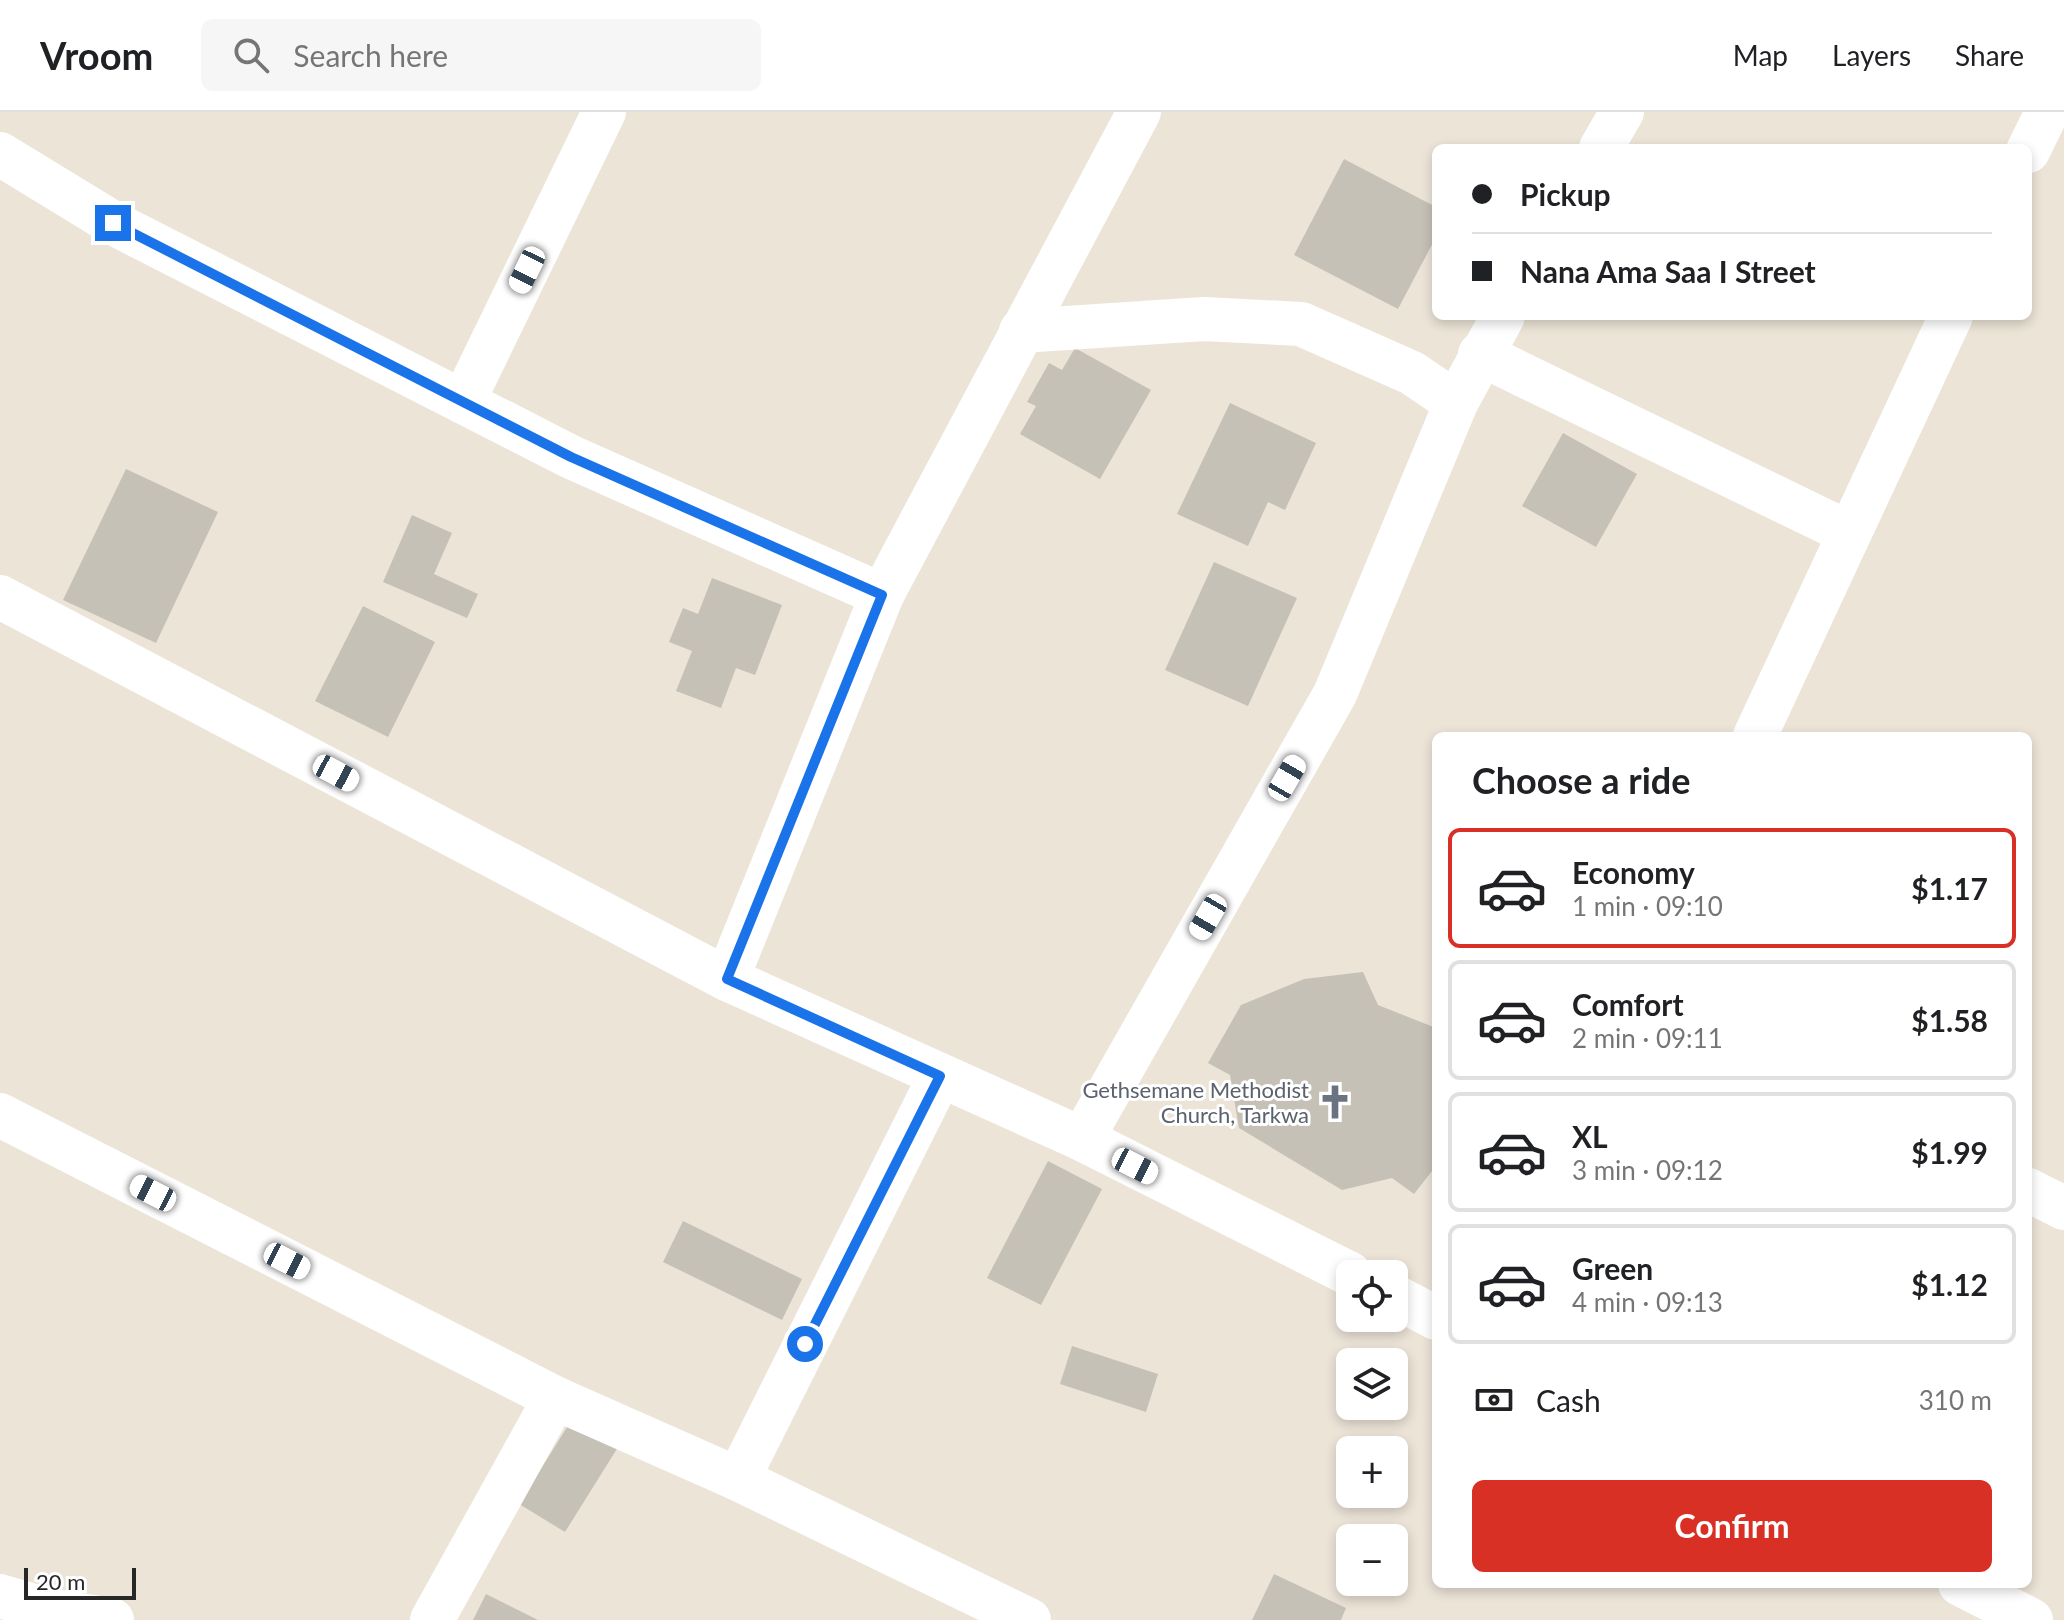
<!DOCTYPE html>
<meta charset="utf-8">
<style>
:root{--surface:#fff;--page:#f6f6f6;--text:#202124;--muted:#757577;--line:#e0e0e0;--accent:#d93025}
body{margin:0;font-family:Lato,sans-serif;background:var(--page);color:var(--text);height:100vh;display:flex;flex-direction:column;font-size:30px;white-space:nowrap}
*{box-sizing:border-box;margin:0}
p{font-size:26px;color:var(--muted)}
.icon{flex:none;width:44px;height:44px;fill:none;stroke:currentColor;stroke-width:2;stroke-linecap:round;stroke-linejoin:round}
.map{position:relative;flex:1;overflow:hidden}
.side{position:absolute;left:1432px;top:620px;width:600px;height:856px;display:flex;flex-direction:column;background:var(--surface);border-radius:12px;box-shadow:0 4px 12px #0003}
.side>*{flex:none}
.banner{position:absolute;left:1432px;top:32px;width:600px;height:176px;border-radius:12px;box-shadow:0 4px 12px #0003;display:grid;align-content:center;height:176px;padding:0 40px;background:var(--surface)}
.fabs{position:absolute;left:1336px;top:1148px;display:grid;gap:16px}
.fabs a{display:grid;place-items:center;width:72px;height:72px;border-radius:12px;background:var(--surface);box-shadow:0 4px 12px #0003;font-size:40px}
.scale{position:absolute;left:24px;bottom:20px;width:112px;box-sizing:border-box;padding-left:8px;border:4px solid #272727;border-top:0;font-size:22px;line-height:28px;white-space:nowrap;color:#272727;-webkit-text-stroke:6px #fff;paint-order:stroke}
.end{position:absolute;width:36px;height:36px;margin:-18px;border:10px solid #1a73e8;background:#fff;box-shadow:0 0 0 4px #fff}
.from{border-radius:50%}
.car{position:absolute;width:24px;height:48px;margin:-24px -12px;border-radius:10px;box-shadow:0 0 6px 2px #0007;background:linear-gradient(#fff 24%,#345 0 40%,#fff 0 76%,#345 0 86%,#fff 0)}
.banner b{display:flex;align-items:center;gap:28px;height:76px;font-size:30px}
.banner b+b{border-top:2px solid var(--line)}
.banner i{width:20px;height:20px;background:var(--text)}
ul{padding:0;list-style:none}
li{display:flex;align-items:center;gap:24px;height:120px;margin:0 16px 12px;padding:0 24px;border:4px solid var(--line);border-radius:12px}
li div{flex:1}
li b{display:block;font-size:30px}
li em{font-style:normal;font-weight:700}
li.current{border-color:var(--accent)}
li>.icon{width:72px;height:72px;stroke-width:1.5}
h2{padding:0 40px;font-size:36px;line-height:96px}
.pay{display:flex;align-items:center;gap:20px;height:88px;padding:0 40px;font-size:30px}
.pay p{margin-inline-start:auto}
.button{display:flex;gap:16px;margin-top:auto;padding:16px 40px}
.button a{flex:1;height:92px;border-radius:12px;background:var(--accent);color:#fff;font-size:32px;font-weight:700;line-height:92px;text-align:center}
header{display:flex;align-items:center;gap:48px;box-sizing:border-box;height:112px;padding:0 40px;background:var(--surface);border-bottom:2px solid var(--line)}
header strong{font-size:38px}
nav{display:flex;gap:44px;margin-inline-start:auto;font-size:28px}
.search{width:560px;height:72px;background:var(--page);display:flex;align-items:center;gap:20px;box-sizing:border-box;padding:0 28px;border-radius:12px;color:var(--muted);font-size:30px}
.map>svg:first-child{display:block}
.building{fill:#c6c1b7}
.lines{fill:none;stroke-linecap:round;stroke-linejoin:round}
.minor{stroke:#fff;stroke-width:44}
.route{stroke:#1a73e8;stroke-width:10}
.labels{text-anchor:middle;dominant-baseline:central;stroke-width:6;stroke-linejoin:round;paint-order:stroke}
.worship-label{font-size:22px;fill:#5b616d;stroke:#fff;text-anchor:end}
</style>
<header>
<strong>Vroom</strong>
<div class="search"><svg class="icon" aria-label="search" viewBox="0 0 24 24"><circle cx="10" cy="10" r="6"/><path d="M15 15l6 6"/></svg>Search here</div>
<nav><a>Map</a><a>Layers</a><a>Share</a></nav>
</header>
<div class="map">
<svg width="2064" height="1508" viewBox="0 0 2064 1508">
<rect width="100%" height="100%" fill="#ece4d7"/>
<g class="building">
<path d="M1344,47L1436,95V125L1398,197L1294,143Z"/>
<path d="M1075,236L1151,278L1100,367L1020,322L1036,294L1027,290L1049,251L1062,258Z"/>
<path d="M1230,291L1316,331L1285,398L1268,390L1248,434L1177,402Z"/>
<path d="M1563,321L1637,362L1596,435L1522,394Z"/>
<path d="M126,357L218,400L156,531L63,488Z"/>
<path d="M412,403L452,421L434,462L478,482L467,506L383,470Z"/>
<path d="M1214,450L1297,486L1248,594L1165,558Z"/>
<path d="M712,466L782,493L755,563L736,556L721,596L676,579L692,539L669,530L683,496L698,502Z"/>
<path d="M363,494L435,530L388,625L315,589Z"/>
<path d="M1363,860L1378,893L1436,916V1054L1414,1082L1392,1066L1342,1078L1239,1016L1230,963L1208,951L1241,893L1304,867Z"/>
<path d="M1048,1049L1102,1077L1041,1193L987,1166Z"/>
<path d="M683,1109L802,1167L782,1208L663,1150Z"/>
<path d="M1072,1234L1158,1262L1146,1300L1060,1272Z"/>
<path d="M574,1304L620,1332L565,1420L519,1392Z"/>
<path d="M1274,1462L1346,1496L1341,1508H1252Z"/>
<path d="M486,1482L538,1508H473Z"/>
</g>
<g class="lines">
<g class="minor">
<path d="M1601,36L1622,0"/>
<path d="M2028,39L2047,0"/>
<path d="M0,42L113,111L571,345L882,483"/>
<path d="M1021,219L1204,207L1301,212L1412,261L1456,291"/>
<path d="M1480,242L1849,421"/>
<path d="M463,290L604,0"/>
<path d="M0,485L727,867L1082,1027L1350,1162"/>
<path d="M1755,624L1951,204"/>
<path d="M727,867L882,483L1139,0"/>
<path d="M0,1003L555,1286L738,1367L1029,1508"/>
<path d="M1082,1027L1335,582L1456,291L1503,204"/>
<path d="M2028,1078L2064,1096"/>
<path d="M1394,1184L1436,1206"/>
<path d="M738,1367L940,964"/>
<path d="M1960,1472L2031,1508"/>
<path d="M0,1484L48,1498L112,1508"/>
<path d="M432,1508L555,1286"/>
</g>
</g>
<g class="lines">
<path class="route" d="M113,111L571,345L882,483L727,867L940,964L805,1232"/>
</g>
<defs>
<g id="church-bare" transform="scale(2.76)"><path d="M-1.2-6h2.4v3.5h3.3v2.4h-3.3V6h-2.4V-.1h-3.3v-2.4h3.3Z" fill="#6b7280" stroke="#fff" stroke-width="2.5" paint-order="stroke"/></g>
</defs>
<g fill-rule="evenodd">
<use href="#church-bare" x="1335" y="990"/>
</g>
<g class="labels">
<g class="worship-label">
<text x="1309" y="977">Gethsemane Methodist<tspan x="1309" dy="25">Church, Tarkwa</tspan></text>
</g>
</g>
</svg>
<div class="fabs">
<a><svg class="icon" aria-label="locate" viewBox="0 0 24 24"><circle cx="12" cy="12" r="6"/><path d="M12 2v4M12 18v4M2 12h4M18 12h4"/></svg></a>
<a><svg class="icon" aria-label="layers" viewBox="0 0 24 24"><path d="M12 4l9 5-9 5-9-5zM3 14l9 5 9-5"/></svg></a>
<a>+</a>
<a>−</a>
</div>
<div class="scale">20 m</div>
<i class="end from" style="left:805px;top:1232px"></i>
<i class="end" style="left:113px;top:111px"></i>
<i class="car" style="left:527px;top:158px;rotate:206deg"></i>
<i class="car" style="left:336px;top:661px;rotate:118deg"></i>
<i class="car" style="left:1287px;top:666px;rotate:30deg"></i>
<i class="car" style="left:1208px;top:805px;rotate:210deg"></i>
<i class="car" style="left:1135px;top:1054px;rotate:117deg"></i>
<i class="car" style="left:153px;top:1081px;rotate:297deg"></i>
<i class="car" style="left:287px;top:1149px;rotate:117deg"></i>
<div class="banner">
<b><i class="from"></i>Pickup</b>
<b><i></i>Nana Ama Saa I Street</b>
</div>
<section class="side">
<h2>Choose a ride</h2>
<ul>
<li class="current"><svg class="icon" aria-label="car" viewBox="0 0 24 24"><path d="M5 17H2v-5l4-1 3-4h7l3 4 3 1v5h-3M9 17h6M6 11h13"/><circle cx="7" cy="17" r="2"/><circle cx="17" cy="17" r="2"/></svg><div><b>Economy</b><p>1 min · 09:10</p></div><em>$1.17</em></li>
<li><svg class="icon" aria-label="car" viewBox="0 0 24 24"><path d="M5 17H2v-5l4-1 3-4h7l3 4 3 1v5h-3M9 17h6M6 11h13"/><circle cx="7" cy="17" r="2"/><circle cx="17" cy="17" r="2"/></svg><div><b>Comfort</b><p>2 min · 09:11</p></div><em>$1.58</em></li>
<li><svg class="icon" aria-label="car" viewBox="0 0 24 24"><path d="M5 17H2v-5l4-1 3-4h7l3 4 3 1v5h-3M9 17h6M6 11h13"/><circle cx="7" cy="17" r="2"/><circle cx="17" cy="17" r="2"/></svg><div><b>XL</b><p>3 min · 09:12</p></div><em>$1.99</em></li>
<li><svg class="icon" aria-label="car" viewBox="0 0 24 24"><path d="M5 17H2v-5l4-1 3-4h7l3 4 3 1v5h-3M9 17h6M6 11h13"/><circle cx="7" cy="17" r="2"/><circle cx="17" cy="17" r="2"/></svg><div><b>Green</b><p>4 min · 09:13</p></div><em>$1.12</em></li>
</ul>
<div class="pay"><svg class="icon" aria-label="cash" viewBox="0 0 24 24"><path d="M3 7h18v10H3z"/><circle cx="12" cy="12" r="2"/></svg>Cash<p>310 m</p></div>
<div class="button"><a>Confirm</a></div>
</section>
</div>
